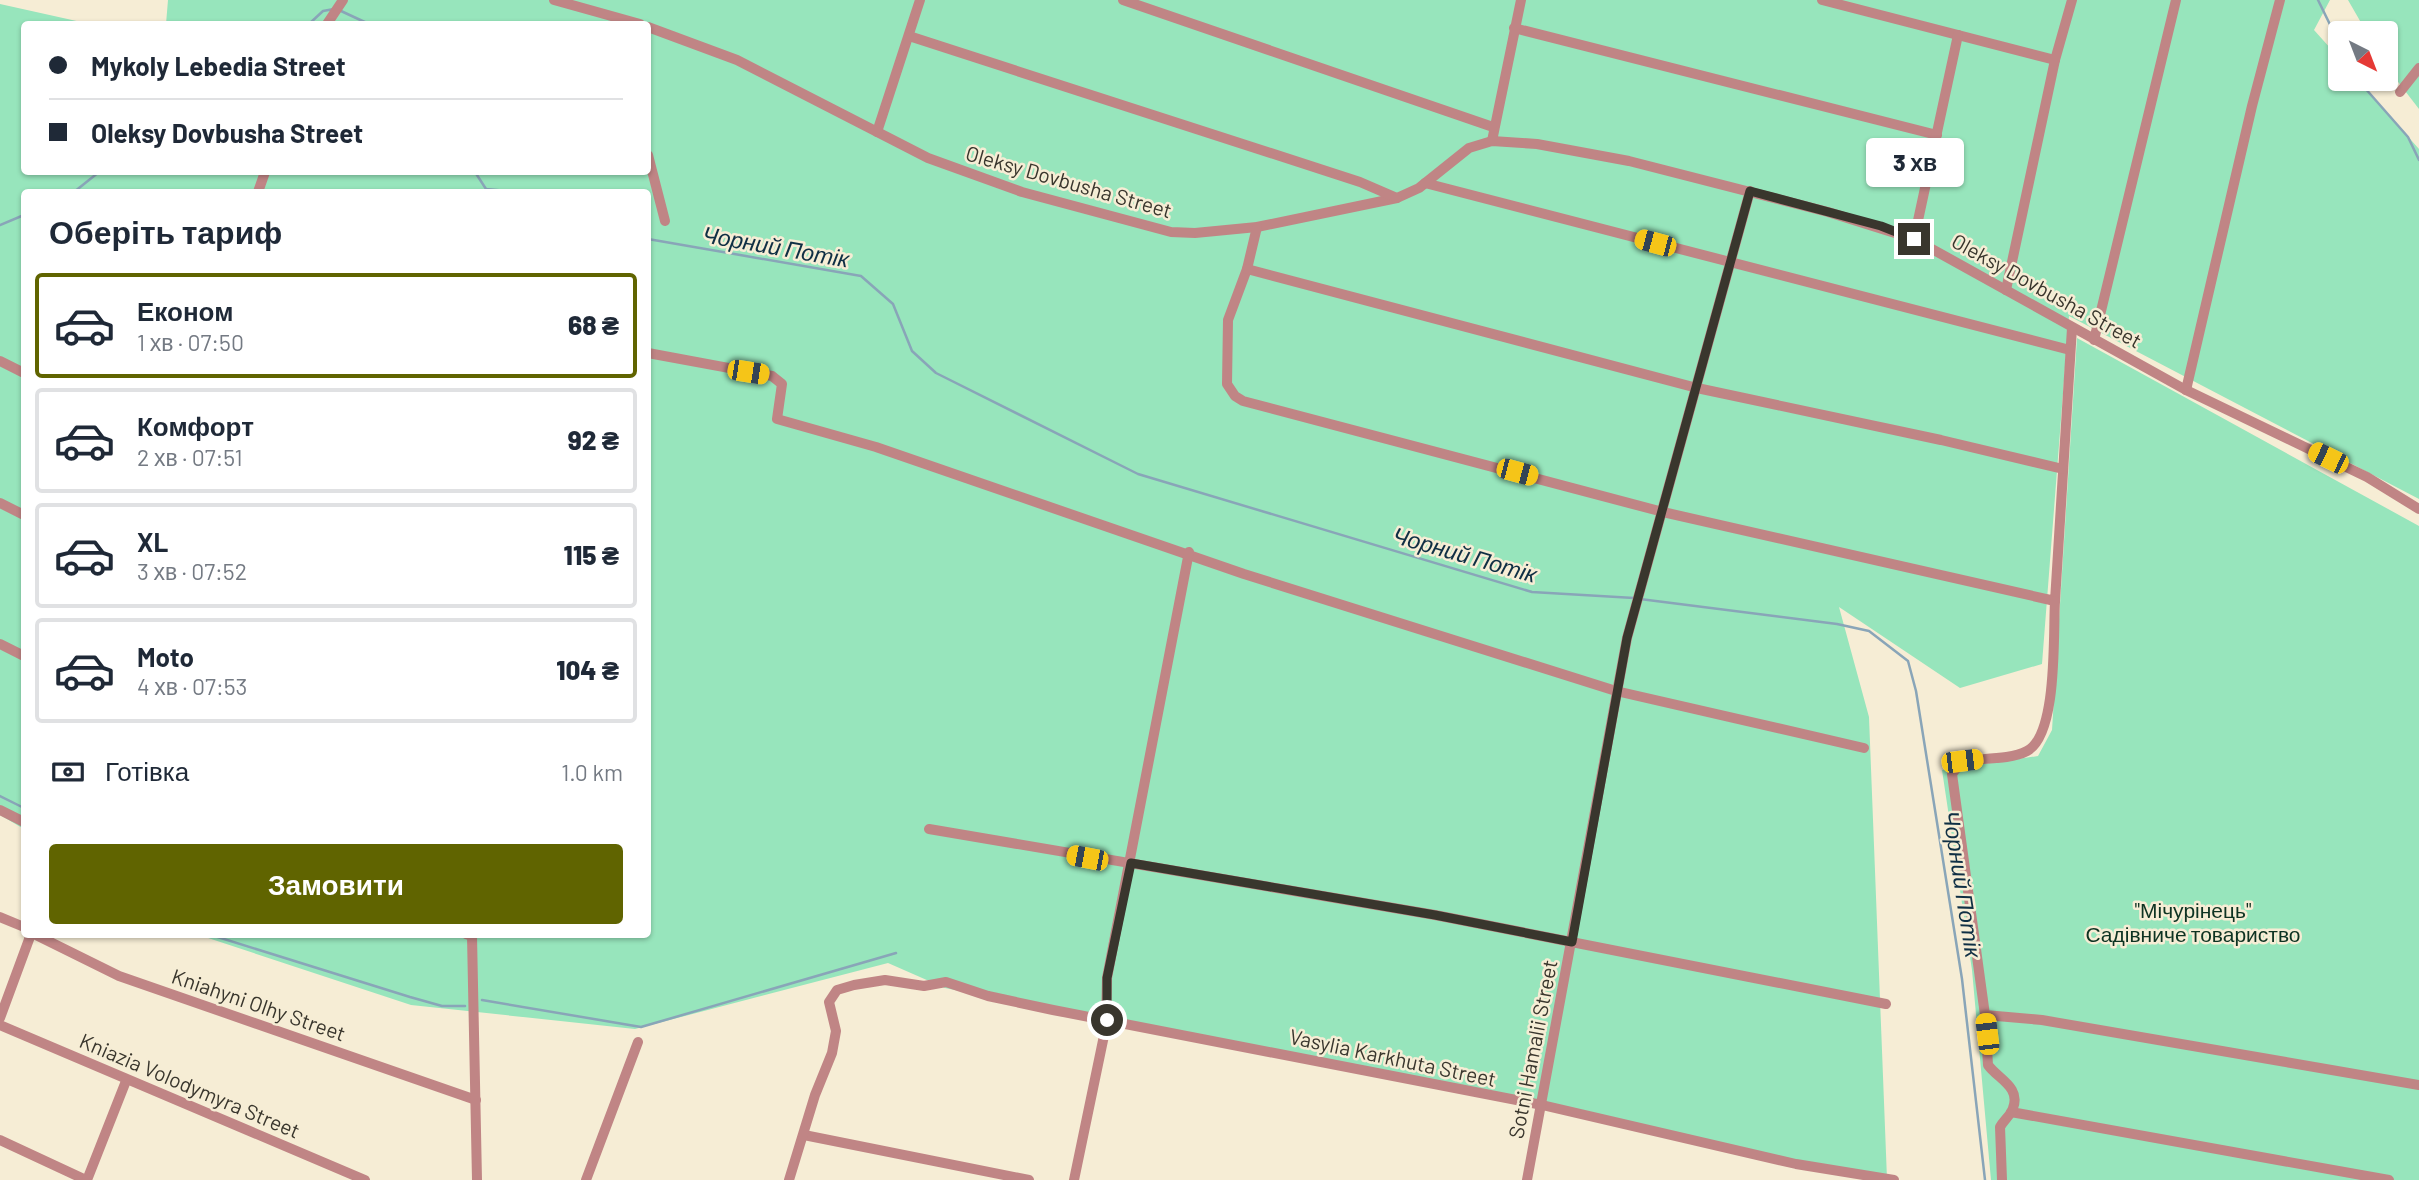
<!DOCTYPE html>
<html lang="uk">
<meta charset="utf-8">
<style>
:root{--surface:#fff;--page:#f6f6f7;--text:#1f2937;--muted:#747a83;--line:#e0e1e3;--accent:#606400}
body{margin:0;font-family:Barlow,sans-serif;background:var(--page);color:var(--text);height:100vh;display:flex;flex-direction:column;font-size:26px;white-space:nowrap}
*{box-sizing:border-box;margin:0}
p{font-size:23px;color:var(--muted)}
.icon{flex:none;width:38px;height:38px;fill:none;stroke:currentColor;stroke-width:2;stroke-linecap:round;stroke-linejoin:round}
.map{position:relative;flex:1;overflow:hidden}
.panel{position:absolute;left:21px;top:189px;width:630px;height:749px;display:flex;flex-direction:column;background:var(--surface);border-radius:7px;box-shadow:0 2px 5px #0004}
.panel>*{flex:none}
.hud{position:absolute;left:21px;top:21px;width:630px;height:154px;border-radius:7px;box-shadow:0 2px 5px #0004;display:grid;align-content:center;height:154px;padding:0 28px;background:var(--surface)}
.needle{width:46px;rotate:138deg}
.controls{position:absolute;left:2328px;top:21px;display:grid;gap:14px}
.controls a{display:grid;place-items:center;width:70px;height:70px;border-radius:7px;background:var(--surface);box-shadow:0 2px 5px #0004;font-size:35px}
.end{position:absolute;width:32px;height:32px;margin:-16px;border:9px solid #39362d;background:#fff;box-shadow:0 0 0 4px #fff}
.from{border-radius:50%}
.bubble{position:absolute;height:49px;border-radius:7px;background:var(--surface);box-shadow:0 2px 5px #0004;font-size:23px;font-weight:800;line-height:49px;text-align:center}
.car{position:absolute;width:21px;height:42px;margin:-21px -10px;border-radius:9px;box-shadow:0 0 5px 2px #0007;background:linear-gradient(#f5c518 24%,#345 0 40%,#f5c518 0 76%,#345 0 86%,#f5c518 0)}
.hud b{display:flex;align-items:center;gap:24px;height:66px;font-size:26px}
.hud b+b{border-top:2px solid var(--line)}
.hud i{width:18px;height:18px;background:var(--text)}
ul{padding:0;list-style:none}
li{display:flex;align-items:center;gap:21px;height:105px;margin:0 14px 10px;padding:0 14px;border:4px solid var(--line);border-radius:7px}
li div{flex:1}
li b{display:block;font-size:26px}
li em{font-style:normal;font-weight:800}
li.active{border-color:var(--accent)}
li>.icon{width:63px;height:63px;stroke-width:1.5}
h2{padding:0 28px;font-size:32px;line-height:84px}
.pay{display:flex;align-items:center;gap:18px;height:77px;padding:0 28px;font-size:26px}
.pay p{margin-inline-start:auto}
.button{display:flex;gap:14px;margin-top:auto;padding:14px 28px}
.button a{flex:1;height:80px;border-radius:7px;background:var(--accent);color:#fff;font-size:28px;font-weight:800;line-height:80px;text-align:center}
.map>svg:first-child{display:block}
.green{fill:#97e5bc}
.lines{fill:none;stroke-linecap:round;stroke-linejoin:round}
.stream{stroke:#89a5b8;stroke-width:2.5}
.street{stroke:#c08585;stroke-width:10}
.route{stroke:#39362d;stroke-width:9}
.labels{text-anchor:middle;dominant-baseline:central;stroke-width:5;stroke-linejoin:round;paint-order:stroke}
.street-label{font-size:21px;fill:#39362d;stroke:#f6edd5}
.park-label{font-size:21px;fill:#0d3322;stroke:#f6edd5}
.water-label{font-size:23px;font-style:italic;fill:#0f2f44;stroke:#f6edd5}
</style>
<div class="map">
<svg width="2419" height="1180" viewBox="0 0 2419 1180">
<rect width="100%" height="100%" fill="#f6edd5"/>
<g class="green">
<path d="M168,0H2330L2314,30L2340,59V79H2357L2419,149V499L2069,316L2042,664L1960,688L1839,607L1869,717L1887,1179L945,988L888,963L635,1029L411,1005L199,935L648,934V192H24V829L0,815V4L90,24H24V172H648V24H166Z"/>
<path d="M2348,0H2419V109L2385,65V33H2367Z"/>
<path d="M2077,338L2419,526V1180H1991L1972,970L1942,770L2038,756L2052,730Z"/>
</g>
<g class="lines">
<g class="stream">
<path d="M2318,0L2340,45"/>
<path d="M341,11L369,24"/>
<path d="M309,24L323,11L334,9"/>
<path d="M2357,79L2408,137L2419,160"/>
<path d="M475,172L486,189L518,192"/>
<path d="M74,192L99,172"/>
<path d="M0,225L24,215"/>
<path d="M648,239L861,276L893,304L912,351L936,373L1138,474L1532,592L1634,598"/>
<path d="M1640,599L1837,624L1869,631L1908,661L1916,691L1962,979L1985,1180"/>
<path d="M0,796L24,808"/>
<path d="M208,934L410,997L442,1006H465"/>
<path d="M482,1000L641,1027L896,953"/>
</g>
<g class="street">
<path d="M554,0L640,24"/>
<path d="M1123,0L1493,127"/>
<path d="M1822,0L2055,60"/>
<path d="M327,24L343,0"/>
<path d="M648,27L737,60L928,158L1022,192L1171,232L1195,233L1257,227L1397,198L1419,188L1469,148L1492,141L1537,144L1629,161L1828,212L1914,239L2186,390L2367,477L2419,509"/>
<path d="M1514,28L1937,135"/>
<path d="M909,36L1360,182L1397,198"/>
<path d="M2400,92L2419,68"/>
<path d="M877,132L920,0"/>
<path d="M1492,141L1521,0"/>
<path d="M648,155L665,221"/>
<path d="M1425,183L2070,350"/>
<path d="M258,192L265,172"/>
<path d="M1257,227L1247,269L1228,320L1227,384L1235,396L1243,401L1663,512L2055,601L2072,328"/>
<path d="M1914,239L1958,35"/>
<path d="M1247,269L1697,388L1941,440L2063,469"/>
<path d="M2006,290L2055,60L2072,0"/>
<path d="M2094,340L2176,0"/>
<path d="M648,353L772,376L782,384L777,419L876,447L1244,574L1616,691L1864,748"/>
<path d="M0,361L24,373"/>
<path d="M2186,390L2252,106L2280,0"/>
<path d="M0,503L24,515"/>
<path d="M0,644L24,656"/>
<path d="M0,810L24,822"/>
<path d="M929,829L1435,915L1886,1004"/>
<path d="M0,917L24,927"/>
<path d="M34,934L119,976L476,1100"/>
<path d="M466,934L472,936L477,1180"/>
<path d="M1985,1015L2042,1020L2419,1085"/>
<path d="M0,1018L31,934"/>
<path d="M0,1025L365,1180"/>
<path d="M2011,1112L2389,1180"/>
<path d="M804,1135L1029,1180"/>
<path d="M0,1140L86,1180"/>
<path d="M87,1180L126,1081"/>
<path d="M586,1180L638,1042"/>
<path d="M789,1180L815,1095L832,1053L836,1031L829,1002L837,990L854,985L885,980L924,986L946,982L988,996L1053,1010L1542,1105L1796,1164L1894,1180"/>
<path d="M1074,1180L1106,1026L1107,978L1189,552"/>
<path d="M1527,1180L1627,638L1750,191"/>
<path d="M2002,1180L2000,1127C2004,1120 2011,1115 2013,1108C2021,1087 1998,1079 1988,1065L1985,1015L1952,774L1962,761C1981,758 2010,760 2027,751C2058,735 2053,634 2055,601"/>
</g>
</g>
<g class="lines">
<path class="route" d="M1107,1020V978L1131,863L1435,915L1572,942L1627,638L1750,191L1881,226L1914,239"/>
</g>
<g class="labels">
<g class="street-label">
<text transform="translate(1069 181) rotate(16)">Oleksy Dovbusha Street</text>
<text transform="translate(2047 290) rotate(29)">Oleksy Dovbusha Street</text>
<text transform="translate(259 1004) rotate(19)">Kniahyni Olhy Street</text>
<text transform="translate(1532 1049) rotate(-79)">Sotni Hamalii Street</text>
<text transform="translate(1393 1057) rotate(12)">Vasylia Karkhuta Street</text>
<text transform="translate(190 1085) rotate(23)">Kniazia Volodymyra Street</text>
</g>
<g class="park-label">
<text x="2193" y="909">"Мічурінець"<tspan x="2193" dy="24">Садівниче товариство</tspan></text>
</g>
<g class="water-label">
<text transform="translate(776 246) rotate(10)">Чорний Потік</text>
<text transform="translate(1465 554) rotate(16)">Чорний Потік</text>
<text transform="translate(1963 884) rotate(81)">Чорний Потік</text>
</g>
</g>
</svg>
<div class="controls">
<a><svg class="needle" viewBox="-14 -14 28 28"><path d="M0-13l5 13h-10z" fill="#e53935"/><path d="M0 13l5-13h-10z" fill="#747a83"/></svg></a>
</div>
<i class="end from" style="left:1107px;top:1020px"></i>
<i class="end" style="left:1914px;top:239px"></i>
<div class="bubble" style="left:1866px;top:138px;width:98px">3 хв</div>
<i class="car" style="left:1655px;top:243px;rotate:285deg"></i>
<i class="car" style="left:748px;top:372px;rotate:99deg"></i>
<i class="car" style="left:2328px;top:458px;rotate:296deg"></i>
<i class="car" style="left:1517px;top:472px;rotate:105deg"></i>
<i class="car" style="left:1962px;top:761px;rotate:83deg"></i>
<i class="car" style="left:1087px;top:858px;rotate:281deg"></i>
<i class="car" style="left:1987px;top:1034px;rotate:353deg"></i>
<div class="hud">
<b><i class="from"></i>Mykoly Lebedia Street</b>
<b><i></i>Oleksy Dovbusha Street</b>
</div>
<section class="panel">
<h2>Оберіть тариф</h2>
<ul>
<li class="active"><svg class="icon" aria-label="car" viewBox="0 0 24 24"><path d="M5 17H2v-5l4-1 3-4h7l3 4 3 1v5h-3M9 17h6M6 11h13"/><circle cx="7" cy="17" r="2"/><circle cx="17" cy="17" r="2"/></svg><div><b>Економ</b><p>1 хв · 07:50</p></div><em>68 ₴</em></li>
<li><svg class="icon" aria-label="car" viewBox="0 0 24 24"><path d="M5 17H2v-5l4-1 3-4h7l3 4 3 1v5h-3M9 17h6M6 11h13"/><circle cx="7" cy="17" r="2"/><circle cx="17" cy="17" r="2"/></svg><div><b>Комфорт</b><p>2 хв · 07:51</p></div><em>92 ₴</em></li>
<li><svg class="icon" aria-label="car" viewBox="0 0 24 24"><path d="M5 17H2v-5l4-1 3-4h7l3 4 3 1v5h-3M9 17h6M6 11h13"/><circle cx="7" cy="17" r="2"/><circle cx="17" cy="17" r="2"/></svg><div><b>XL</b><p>3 хв · 07:52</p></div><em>115 ₴</em></li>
<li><svg class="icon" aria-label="car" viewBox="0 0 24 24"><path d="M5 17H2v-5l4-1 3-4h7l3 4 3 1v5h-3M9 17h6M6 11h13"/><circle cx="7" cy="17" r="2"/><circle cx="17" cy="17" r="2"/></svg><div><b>Moto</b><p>4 хв · 07:53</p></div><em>104 ₴</em></li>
</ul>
<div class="pay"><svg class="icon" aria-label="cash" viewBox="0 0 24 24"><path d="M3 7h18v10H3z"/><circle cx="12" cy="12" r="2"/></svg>Готівка<p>1.0 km</p></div>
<div class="button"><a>Замовити</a></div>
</section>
</div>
